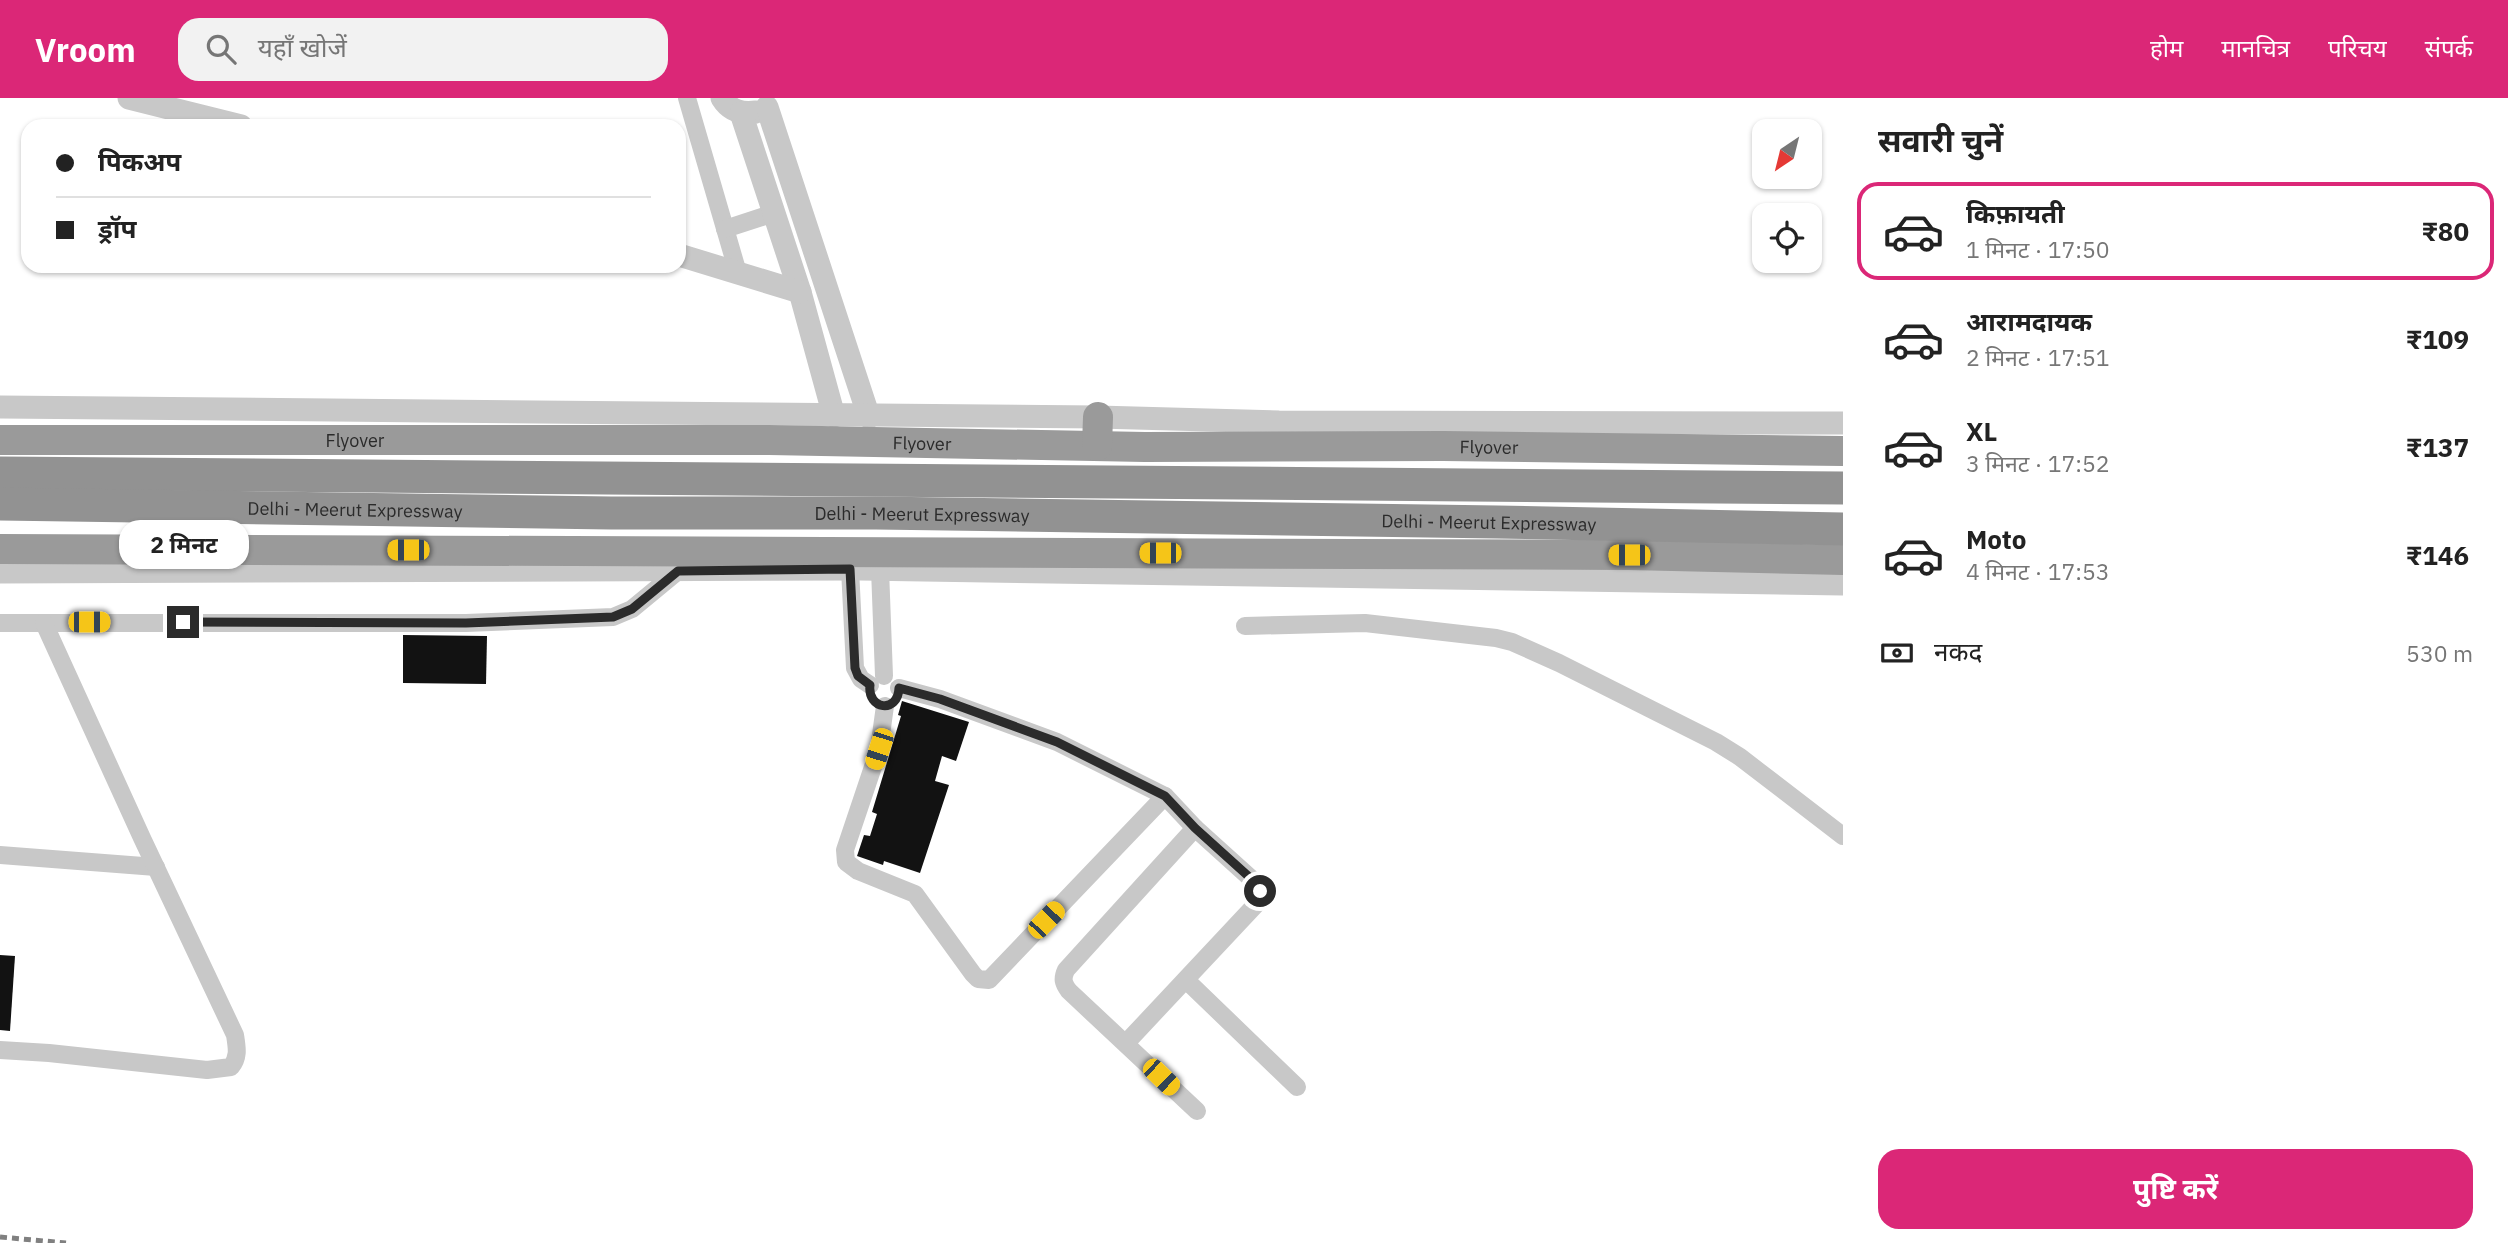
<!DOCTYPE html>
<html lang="hi">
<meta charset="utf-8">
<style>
:root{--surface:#fff;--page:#f2f2f2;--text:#222;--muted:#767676;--line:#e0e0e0;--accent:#db2777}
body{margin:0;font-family:"IBM Plex Sans","Noto Sans Devanagari",sans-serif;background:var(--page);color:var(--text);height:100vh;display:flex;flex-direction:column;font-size:26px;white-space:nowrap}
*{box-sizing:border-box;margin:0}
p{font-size:23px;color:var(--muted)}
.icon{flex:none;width:38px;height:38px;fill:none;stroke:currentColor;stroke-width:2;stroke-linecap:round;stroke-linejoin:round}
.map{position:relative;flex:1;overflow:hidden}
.drawer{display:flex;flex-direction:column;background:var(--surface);width:665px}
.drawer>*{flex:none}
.guide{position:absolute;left:21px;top:21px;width:665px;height:154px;border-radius:21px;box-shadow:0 2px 5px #0004;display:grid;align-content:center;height:154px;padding:0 35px;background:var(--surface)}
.needle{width:46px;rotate:215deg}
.tools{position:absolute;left:1752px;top:21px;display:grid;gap:14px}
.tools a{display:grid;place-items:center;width:70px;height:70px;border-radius:14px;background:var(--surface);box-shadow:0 2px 5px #0004;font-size:35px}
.end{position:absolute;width:32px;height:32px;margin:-16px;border:9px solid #2b2b2b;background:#fff;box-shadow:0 0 0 4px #fff}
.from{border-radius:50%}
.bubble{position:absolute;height:49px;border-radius:21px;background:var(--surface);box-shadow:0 2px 5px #0004;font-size:23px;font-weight:700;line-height:49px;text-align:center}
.car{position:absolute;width:21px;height:42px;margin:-21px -10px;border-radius:9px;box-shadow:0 0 5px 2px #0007;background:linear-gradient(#f5c518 24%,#345 0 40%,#f5c518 0 76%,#345 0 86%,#f5c518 0)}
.guide b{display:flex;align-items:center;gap:24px;height:66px;font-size:26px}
.guide b+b{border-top:2px solid var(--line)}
.guide i{width:18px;height:18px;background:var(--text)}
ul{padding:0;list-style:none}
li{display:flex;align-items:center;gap:21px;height:98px;margin:0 14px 10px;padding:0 21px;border:4px solid transparent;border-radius:21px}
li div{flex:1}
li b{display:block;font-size:26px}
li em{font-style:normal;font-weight:700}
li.selected{border-color:var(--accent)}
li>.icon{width:63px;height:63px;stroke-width:1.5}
h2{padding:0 35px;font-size:32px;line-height:84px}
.pay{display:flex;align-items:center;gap:18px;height:77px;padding:0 35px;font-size:26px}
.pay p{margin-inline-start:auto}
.action{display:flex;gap:14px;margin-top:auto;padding:14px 35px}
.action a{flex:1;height:80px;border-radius:21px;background:var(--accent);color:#fff;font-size:28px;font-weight:700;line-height:80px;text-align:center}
header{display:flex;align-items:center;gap:42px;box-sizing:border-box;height:98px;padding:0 35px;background:var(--accent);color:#fff}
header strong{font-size:33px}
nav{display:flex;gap:38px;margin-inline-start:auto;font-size:24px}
.search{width:490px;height:63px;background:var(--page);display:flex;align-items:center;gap:18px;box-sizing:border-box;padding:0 24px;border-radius:21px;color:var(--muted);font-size:26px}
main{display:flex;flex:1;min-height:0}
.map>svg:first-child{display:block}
.building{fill:#121212}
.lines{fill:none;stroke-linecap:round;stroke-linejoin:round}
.minor{stroke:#c8c8c8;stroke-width:18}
.tertiary{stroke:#c8c8c8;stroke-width:23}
.trunk{stroke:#9a9a9a;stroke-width:30}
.motorway{stroke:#929292;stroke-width:33}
.rail{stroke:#808080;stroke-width:5;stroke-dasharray:7 5;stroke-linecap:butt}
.route{stroke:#2b2b2b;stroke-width:9}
.labels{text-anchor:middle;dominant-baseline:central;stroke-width:7;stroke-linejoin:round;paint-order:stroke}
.street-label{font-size:18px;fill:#2b2b2b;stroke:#fff}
</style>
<header>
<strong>Vroom</strong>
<div class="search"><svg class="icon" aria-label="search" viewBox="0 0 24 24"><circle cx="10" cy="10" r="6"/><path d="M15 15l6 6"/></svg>यहाँ खोजें</div>
<nav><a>होम</a><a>मानचित्र</a><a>परिचय</a><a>संपर्क</a></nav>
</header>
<main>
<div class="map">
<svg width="1843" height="1145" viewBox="0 0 1843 1145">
<rect width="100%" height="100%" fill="#fff"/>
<g class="building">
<path d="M403,537L487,538L486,586L403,585Z"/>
<path d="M902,603L969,624L956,663L942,658L935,683L949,687L920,775L884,763L883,767L857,758L864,737L870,738L877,716L872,714L901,618L898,617Z"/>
<path d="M0,857L15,858L10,933L0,932Z"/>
</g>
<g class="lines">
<g class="minor">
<path d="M687,0L738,175"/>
<path d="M725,131L774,115"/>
<path d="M850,471L855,570L861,581L870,587"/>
<path d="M880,471L884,578"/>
<path d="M0,525H466L613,519L632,511L678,473"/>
<path d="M1245,528L1365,525L1496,540L1512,544L1559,565L1716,644L1740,659L1843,738"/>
<path d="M885,608L879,651L845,752L846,764L858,773L915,796L973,876L978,881L989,882L1165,698L1057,644L940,601L899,590"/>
<path d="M1195,730L1066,872C1062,881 1063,885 1069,893L1197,1013"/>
<path d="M0,757L156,769"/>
<path d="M1186,882L1297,989"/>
<path d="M1126,945L1261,801L1257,786L1195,730L1165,698"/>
<path d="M0,952L49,955L207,972L231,969C239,959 237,950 235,937L142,740L44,525"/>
</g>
<g class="tertiary">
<path d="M129,0L241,28"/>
<path d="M722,0C730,13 742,16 756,14"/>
<path d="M767,9L869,319"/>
<path d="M741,15L800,194L834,318"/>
<path d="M679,157L800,194"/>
<path d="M0,309L1098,319L1279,324L1843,325"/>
<path d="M0,474L860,471L1843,486"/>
</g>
<g class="trunk">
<path id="s1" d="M0,342H769L1145,349L1443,348L1843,353"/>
<path d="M1097,348L1098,319"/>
<path d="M0,451L1629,457L1843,462"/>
</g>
<g class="motorway">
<path d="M0,375L1843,390"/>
<path id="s2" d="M0,406L611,415H876L1498,424L1843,431"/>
</g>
<path class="rail" d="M0,1139L66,1145"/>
</g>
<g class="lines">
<path class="route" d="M183,524L466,525L613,519L632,511L678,473L850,471L855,570L858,578L870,587C867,612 898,616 899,590L940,601L1057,644L1165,698L1195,730L1257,786L1260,793"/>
</g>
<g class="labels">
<g class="street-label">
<text stroke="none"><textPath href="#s1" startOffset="355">Flyover</textPath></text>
<text stroke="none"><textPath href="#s1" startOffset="922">Flyover</textPath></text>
<text stroke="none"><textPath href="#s1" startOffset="1489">Flyover</textPath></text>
<text stroke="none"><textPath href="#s2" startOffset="355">Delhi - Meerut Expressway</textPath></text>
<text stroke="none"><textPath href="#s2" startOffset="922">Delhi - Meerut Expressway</textPath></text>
<text stroke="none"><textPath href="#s2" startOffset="1489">Delhi - Meerut Expressway</textPath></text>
</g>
</g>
</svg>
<div class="tools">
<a><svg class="needle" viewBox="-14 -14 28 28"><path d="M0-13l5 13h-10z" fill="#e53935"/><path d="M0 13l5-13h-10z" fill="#767676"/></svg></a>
<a><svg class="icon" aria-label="locate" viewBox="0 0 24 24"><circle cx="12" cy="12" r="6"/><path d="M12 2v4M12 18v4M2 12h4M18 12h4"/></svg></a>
</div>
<i class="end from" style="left:1260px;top:793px"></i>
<i class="end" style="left:183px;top:524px"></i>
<div class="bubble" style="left:119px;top:422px;width:130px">2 मिनट</div>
<i class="car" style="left:408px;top:452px;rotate:270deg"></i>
<i class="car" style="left:1160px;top:455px;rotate:270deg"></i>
<i class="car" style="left:1629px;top:457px;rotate:270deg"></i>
<i class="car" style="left:89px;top:524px;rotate:90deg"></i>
<i class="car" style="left:879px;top:651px;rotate:198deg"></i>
<i class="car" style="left:1046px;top:822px;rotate:44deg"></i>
<i class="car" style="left:1161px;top:979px;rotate:134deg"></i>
<div class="guide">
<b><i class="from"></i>पिकअप</b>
<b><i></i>ड्रॉप</b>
</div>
</div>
<section class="drawer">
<h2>सवारी चुनें</h2>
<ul>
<li class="selected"><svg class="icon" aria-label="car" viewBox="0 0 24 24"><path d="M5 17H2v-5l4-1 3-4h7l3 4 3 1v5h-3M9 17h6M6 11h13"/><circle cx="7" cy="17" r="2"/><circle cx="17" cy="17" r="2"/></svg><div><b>किफ़ायती</b><p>1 मिनट · 17:50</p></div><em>₹80</em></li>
<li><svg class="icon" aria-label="car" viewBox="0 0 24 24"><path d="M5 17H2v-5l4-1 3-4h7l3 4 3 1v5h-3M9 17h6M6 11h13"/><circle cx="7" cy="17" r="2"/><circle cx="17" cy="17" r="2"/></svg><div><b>आरामदायक</b><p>2 मिनट · 17:51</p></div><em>₹109</em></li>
<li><svg class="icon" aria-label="car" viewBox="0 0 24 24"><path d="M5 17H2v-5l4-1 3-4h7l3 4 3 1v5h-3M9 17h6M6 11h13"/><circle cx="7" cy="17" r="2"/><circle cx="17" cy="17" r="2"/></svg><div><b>XL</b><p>3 मिनट · 17:52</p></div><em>₹137</em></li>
<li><svg class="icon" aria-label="car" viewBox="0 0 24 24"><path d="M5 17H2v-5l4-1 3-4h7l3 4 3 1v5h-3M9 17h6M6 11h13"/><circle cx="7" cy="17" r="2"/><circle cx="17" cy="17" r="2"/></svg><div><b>Moto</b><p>4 मिनट · 17:53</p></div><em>₹146</em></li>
</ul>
<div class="pay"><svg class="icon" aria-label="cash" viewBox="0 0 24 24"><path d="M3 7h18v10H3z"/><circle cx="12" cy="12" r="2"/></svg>नकद<p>530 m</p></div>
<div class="action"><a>पुष्टि करें</a></div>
</section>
</main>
